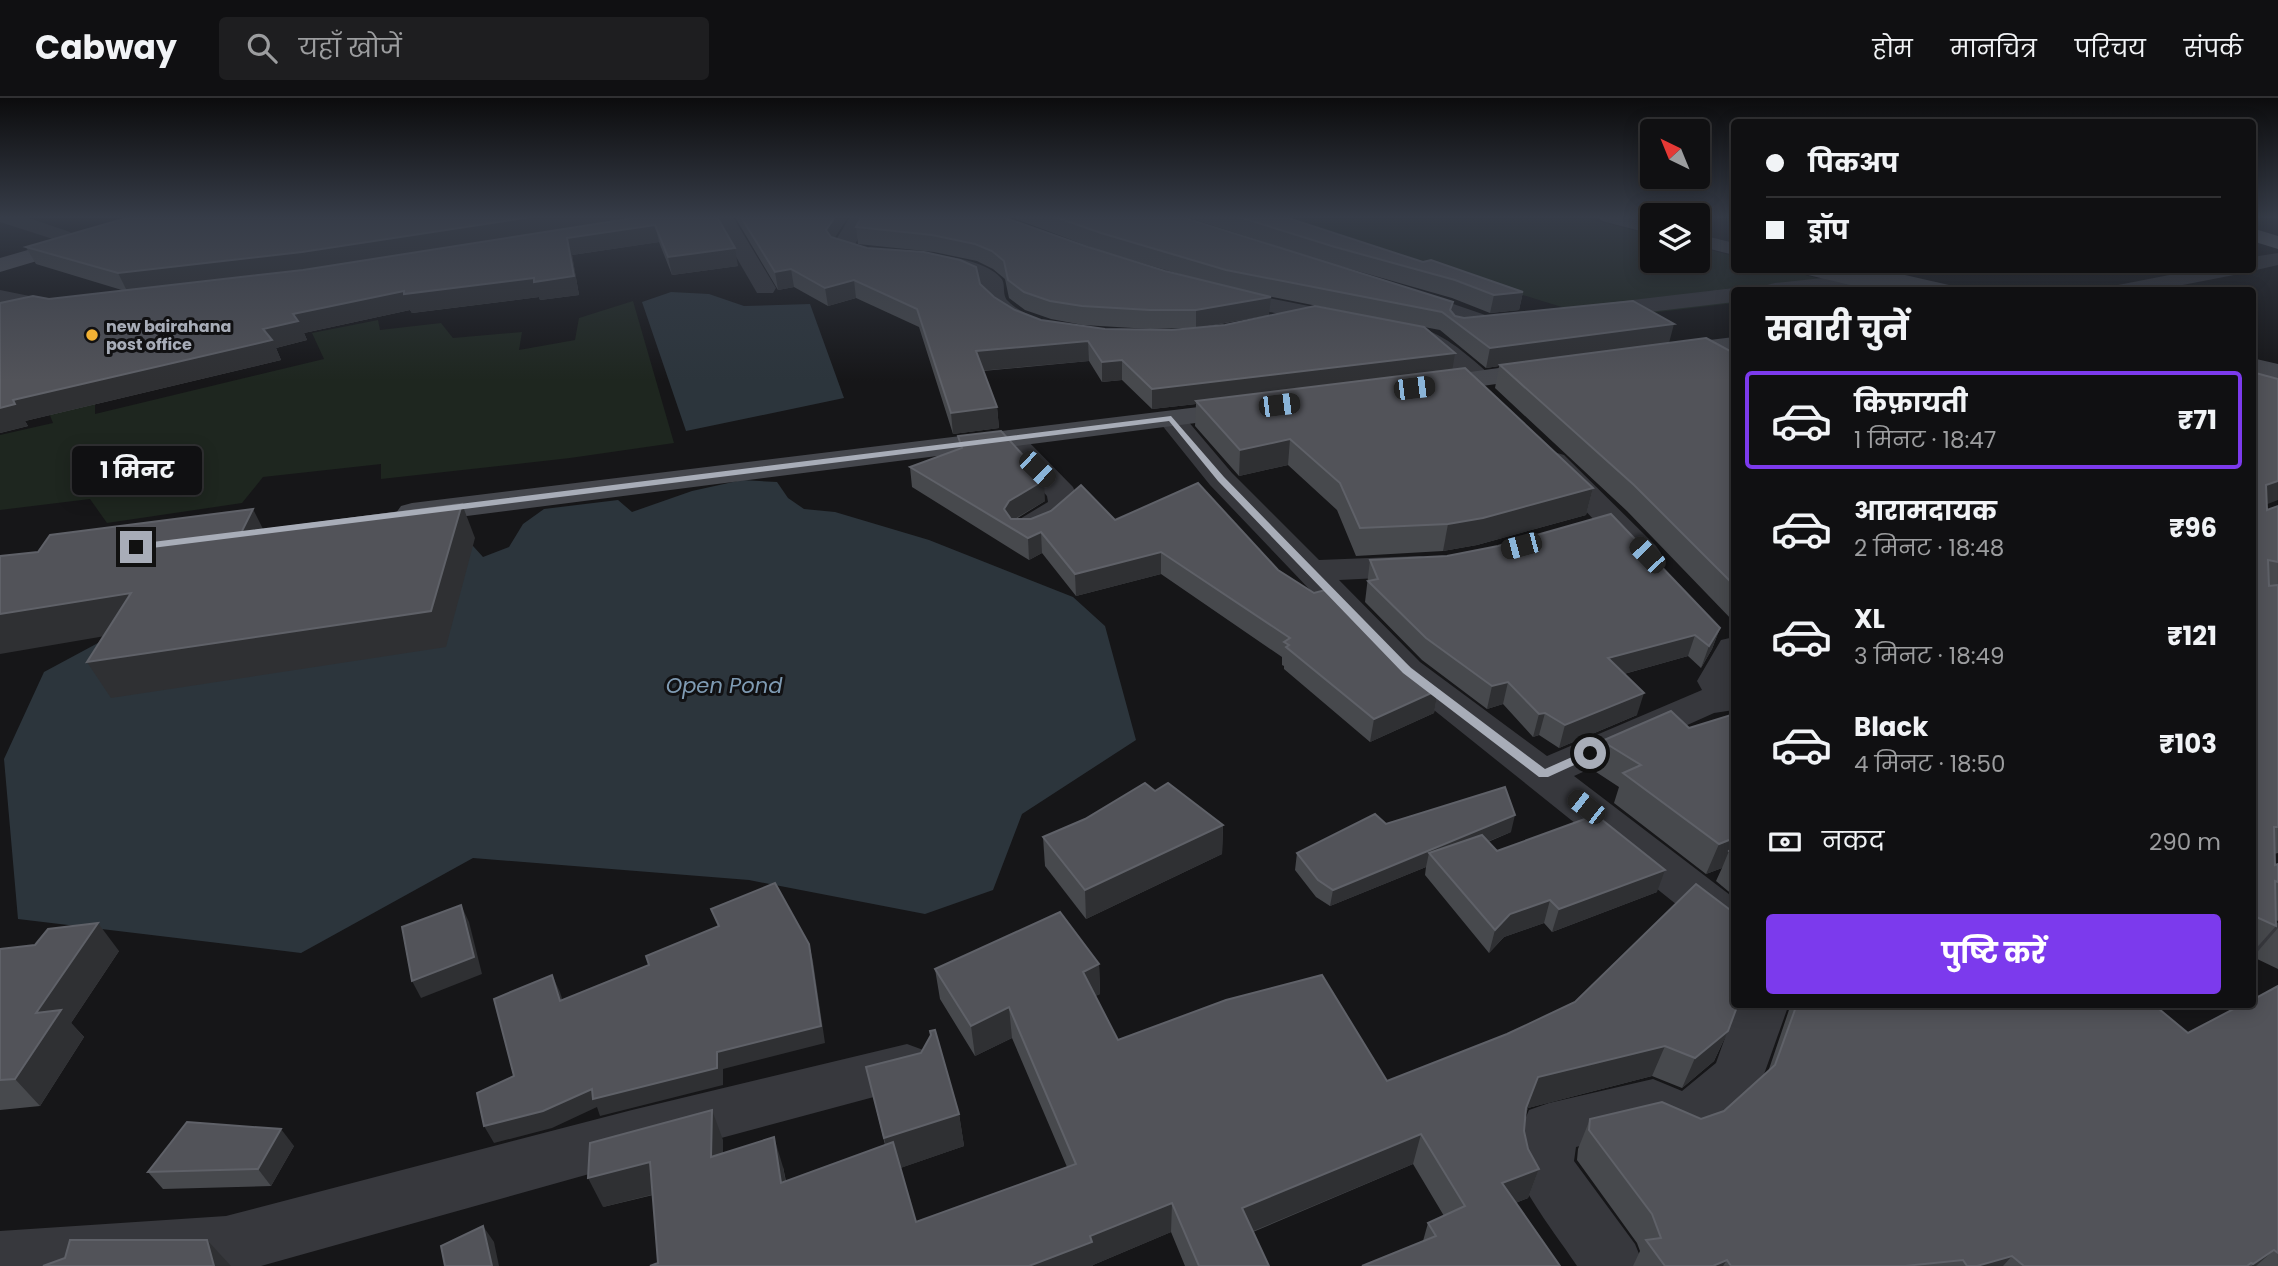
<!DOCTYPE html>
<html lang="hi">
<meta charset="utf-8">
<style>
:root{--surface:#101012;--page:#1e1e20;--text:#f1f3f6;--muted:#9c9d9f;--line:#303032;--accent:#7c3aed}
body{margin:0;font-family:Poppins,"Noto Sans Devanagari",sans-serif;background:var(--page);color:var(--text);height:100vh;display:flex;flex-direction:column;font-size:26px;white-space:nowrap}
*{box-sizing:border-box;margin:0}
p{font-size:23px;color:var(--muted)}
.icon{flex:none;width:38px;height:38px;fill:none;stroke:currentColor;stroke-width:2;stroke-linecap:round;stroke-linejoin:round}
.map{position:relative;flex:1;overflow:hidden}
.drawer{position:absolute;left:1731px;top:189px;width:525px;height:721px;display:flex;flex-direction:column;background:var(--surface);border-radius:7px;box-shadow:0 4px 18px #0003,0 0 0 2px var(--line)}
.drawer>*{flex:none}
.hud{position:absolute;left:1731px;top:21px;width:525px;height:154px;border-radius:7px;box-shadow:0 4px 18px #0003,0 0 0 2px var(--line);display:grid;align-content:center;height:154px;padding:0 35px;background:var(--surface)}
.needle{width:46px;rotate:317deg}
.controls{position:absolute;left:1640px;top:21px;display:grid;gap:14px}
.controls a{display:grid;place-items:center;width:70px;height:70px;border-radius:7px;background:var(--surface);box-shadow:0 4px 18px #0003,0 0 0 2px var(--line);font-size:35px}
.end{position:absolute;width:32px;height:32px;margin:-16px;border:9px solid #a8adb8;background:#111;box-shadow:0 0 0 4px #111}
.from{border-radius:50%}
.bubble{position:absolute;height:49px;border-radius:7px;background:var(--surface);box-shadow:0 4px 18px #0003,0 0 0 2px var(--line);font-size:23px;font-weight:700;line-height:49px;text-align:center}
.car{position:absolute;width:21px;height:42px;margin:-21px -10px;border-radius:9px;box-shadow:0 0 5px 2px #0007;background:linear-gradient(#222 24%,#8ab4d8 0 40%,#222 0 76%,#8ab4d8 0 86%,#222 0)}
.hud b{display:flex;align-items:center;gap:24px;height:66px;font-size:26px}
.hud b+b{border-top:2px solid var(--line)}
.hud i{width:18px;height:18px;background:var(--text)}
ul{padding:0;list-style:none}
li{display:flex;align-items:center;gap:21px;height:98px;margin:0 14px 10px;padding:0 21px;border:4px solid transparent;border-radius:7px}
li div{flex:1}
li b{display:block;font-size:26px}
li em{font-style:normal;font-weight:700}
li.selected{border-color:var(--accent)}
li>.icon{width:63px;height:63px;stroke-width:1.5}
h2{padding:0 35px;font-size:32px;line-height:84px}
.pay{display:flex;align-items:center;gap:18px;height:77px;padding:0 35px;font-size:26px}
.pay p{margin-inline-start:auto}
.action{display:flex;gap:14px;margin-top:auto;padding:14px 35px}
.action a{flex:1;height:80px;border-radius:7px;background:var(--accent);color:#fff;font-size:28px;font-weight:700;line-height:80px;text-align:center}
header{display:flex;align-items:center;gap:42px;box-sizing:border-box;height:98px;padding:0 35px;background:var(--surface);border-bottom:2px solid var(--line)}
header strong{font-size:33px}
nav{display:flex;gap:38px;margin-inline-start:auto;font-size:24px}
.search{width:490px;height:63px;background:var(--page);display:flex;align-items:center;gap:18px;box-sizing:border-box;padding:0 24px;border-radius:7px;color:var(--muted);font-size:26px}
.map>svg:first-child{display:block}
.green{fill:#1e261f}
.water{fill:#2c353c}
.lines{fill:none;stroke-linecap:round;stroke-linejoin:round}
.street{fill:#37383d;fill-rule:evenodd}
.secondary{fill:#45474d;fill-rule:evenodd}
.primary{fill:#53555c;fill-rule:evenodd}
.highway{fill:#63666e;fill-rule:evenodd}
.wall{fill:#47494d;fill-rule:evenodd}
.shaded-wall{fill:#2f3033}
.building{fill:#525359;stroke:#5f6168;stroke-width:2}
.route{fill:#a8adb8}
.poi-dot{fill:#f2b134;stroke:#111113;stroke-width:2.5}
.labels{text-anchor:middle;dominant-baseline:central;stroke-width:6;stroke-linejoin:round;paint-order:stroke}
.far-poi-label{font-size:16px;font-weight:bold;fill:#a8adb8;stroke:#111113;text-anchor:start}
.water-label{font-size:21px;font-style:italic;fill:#7f9bb3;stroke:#111113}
</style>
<header>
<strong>Cabway</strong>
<div class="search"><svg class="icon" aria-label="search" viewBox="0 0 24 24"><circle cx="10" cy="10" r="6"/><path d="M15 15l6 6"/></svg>यहाँ खोजें</div>
<nav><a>होम</a><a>मानचित्र</a><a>परिचय</a><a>संपर्क</a></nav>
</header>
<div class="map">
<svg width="2278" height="1168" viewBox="0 0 2278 1168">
<rect width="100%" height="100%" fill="#161618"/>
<g class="green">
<path d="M1273,119H1582L1652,137V163H1698V149L1734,158V172H1785L1860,191L1734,192V205L1600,221Z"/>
<path d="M633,203L674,345L570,360L381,381V366L263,379L242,405L107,425L90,401L0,412V337L53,325L43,300L95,287V316L324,261L312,235L378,222L380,232L441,225L453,240L522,234L519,252L575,242L579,220Z"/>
</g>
<g class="water">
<path d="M671,194L709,196L744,208L810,206L844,300L686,333L642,204Z"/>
<path d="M742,382L777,384L788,400L804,411L835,414L929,442L1073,499L1105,528L1136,642L1022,716L993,792L925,816L749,782L473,760L301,855L18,821L4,661L44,574L150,517L464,438L483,459L509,449L523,426L544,411L618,402L632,414L692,393Z"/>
</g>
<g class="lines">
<g class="street">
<path d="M0,119H26L70,134L73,138L70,142H56L0,124Z"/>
<path d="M713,119H733L776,190L773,195H757Z"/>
<path d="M850,119H870L854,148C890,155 975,152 1000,179C1007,185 1001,196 1008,203C1018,214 1035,217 1043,228L1040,233C1016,239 977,212 980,186C936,158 879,177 835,154L831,150Z"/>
<path d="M2278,155V167L2252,173L2248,172H2252V159Z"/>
<path d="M2195,172H2237L2234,177L2157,192H2115L2118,187Z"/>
<path d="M1860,176L1868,178L1871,183L1868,188L1834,192H1764L1767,187L1775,185Z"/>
<path d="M1401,188L1497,221L1500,226L1497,231L1488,233L1393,200L1390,195L1393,190Z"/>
<path d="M1218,190L1344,215L1352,217L1356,222L1352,227L1344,229L1210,202L1206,197L1210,192Z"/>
<path d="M1734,190L1742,192H1734V204L1590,221L1582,219L1578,214L1582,209L1590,207Z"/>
<path d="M0,192L59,204L75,205L79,210L75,215L59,218L0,206Z"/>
<path d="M1411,227C1442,234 1464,254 1487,274L1491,280L1487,286L1478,288L1469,286L1438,259L1402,239L1399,234L1402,229Z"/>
<path d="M1171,313L1181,315L1232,375L1319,462L1420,458L1432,461L1437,468L1432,475L1420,478L1339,482L1420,564L1547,658L1702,592L1697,583L1721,542L1734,539V612L1714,615L1574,678L1734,800V844L1717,839L1394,580L1210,387L1157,321L1161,315Z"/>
<path d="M1010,332L1020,335L1073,389L1080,405C1066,425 1038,445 1013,439L1008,432L1013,425L1048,404L1047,398L996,341L1000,335Z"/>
<path d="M1554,354L1564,357L1656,448L1661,455L1656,462L1644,465L1632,462L1544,369L1539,363L1544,357Z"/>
<path d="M2252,815L2278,825V865L2252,856Z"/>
<path d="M1737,906H1789L1757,996L1707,1041L1687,1048L1649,1031L1576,1049L1574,1063L1635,1146L1644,1168H1577C1563,1146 1521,1093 1517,1070C1513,1053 1522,1028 1529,1012L1549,1005L1653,981L1682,993L1716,965Z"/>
<path d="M907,946L926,953L934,969L926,985L632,1064L261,1168H0V1133L226,1118L632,1012Z"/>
</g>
<g class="secondary">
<path d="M1599,119H1633L1652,124V136L1602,123Z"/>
<path d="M1698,136L1734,145V157L1698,148Z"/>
<path d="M1805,172H1883L1949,187L1952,192H1915L1890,187L1888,192H1871L1808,177Z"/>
<path d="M1734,239V255L1669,263L1660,260L1656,255L1660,250L1669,247Z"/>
<path d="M2252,260L2278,266V282L2252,276Z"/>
<path d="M1550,263L1559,265L1563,271L1559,277L1426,296L1417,294L1413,288L1417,282L1426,280Z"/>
<path d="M1248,303L1258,305L1262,311L1258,317L412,425L401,422L396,415L401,408L412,405Z"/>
</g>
<path class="primary" d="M142,119H174L171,123L0,174V160Z"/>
<path class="highway" d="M2252,130L2278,138V151L2252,143Z"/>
</g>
<g class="wall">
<path d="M130,119H717L738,168L672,177L659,144L572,157L579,197L540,202L539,199L412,215L410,212L304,235L307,242L276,250L281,262L25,323L28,328L0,335V205L49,201L125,193L36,166L26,149Z"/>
<path d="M735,119H848L834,140L980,186L994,199L1015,212L1041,222L1105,231L1172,232L1191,230L1150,231L1083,227L1051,221L1025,212L1009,200L1005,181L993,171L977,163L934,154L858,146L856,129L1088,149L1165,173L1193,180L1101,153L1011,119H1182L1319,162L1187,119H1285L1423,164L1523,194L1519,212L1490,215L1452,200L1340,168L1452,214L1455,218L1669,245L1734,255V524L1627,413L1495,290L1499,268L1486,270L1440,232L1424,229L1452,272L1593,390L1586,417L1477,447L1443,453L1356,458L1337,412L1288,367L1239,378L1195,328L1196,306L1152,311L1122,282L1102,284L1089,263L983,273L997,309L999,330L953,336L919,229L856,200L828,208L794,189L778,192ZM1267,198L1412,227L1199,230L1269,217Z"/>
<path d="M2252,274L2267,412L2278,408V755L2274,756L2275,767L2278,766V823L2276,822V828L2252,855Z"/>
<path d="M958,338L1045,403L1016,421L1115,422L1278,472L1396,559L1438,592L1434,615L1370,644L1284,571V568L1282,567V559L1161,476L1076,498L1042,455L1029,462L912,389L910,369L959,351Z"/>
<path d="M1370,462L1720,530L1712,551L1701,570L1688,558L1624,576L1637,617L1559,650L1539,637L1533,639L1503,606L1487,611L1422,562L1365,504Z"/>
<path d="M1734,616V798L1716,783L1722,770L1706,776L1614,705L1619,689L1593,672L1602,643L1689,630Z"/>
<path d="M1155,693L1223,727L1222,756L1086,821L1045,768L1043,739Z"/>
<path d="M1511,734L1488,744L1497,753L1657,794L1552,834L1544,825L1504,839L1489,855L1425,777L1426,769L1330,808L1316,799L1295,772L1297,755Z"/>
<path d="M1729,811L1728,933L1714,963L1682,990L1652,978L1528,1010L1526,1016L1524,1033L1528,1051L1539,1071L1528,1100L1423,1143L1428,1125L1444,1118L1413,1066L1253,1134L1269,1168H1185L1171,1134L1093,1167V1168H650L658,1165L653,1097L603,1109L723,1042V1055L783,1069L786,1083L885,1047L866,969L959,1016L964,1048L900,1070L916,1124L1067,1069L1012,940L975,958L940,901L935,871L1099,866L1100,896L1095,898L1118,942L1387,983L1507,936L1575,904Z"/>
<path d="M2278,830V871L2253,859Z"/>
<path d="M0,851L119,853L71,925L84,939L40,1008L0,1012Z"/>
<path d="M2278,888V1168H1633L1640,1153L1637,1145L1577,1062L1578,1051L1590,1021H1701L1724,1013L1768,974L1791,906H2153L2188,935Z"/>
<path d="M294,1048L271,1088L163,1091L148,1074Z"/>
</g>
<g class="shaded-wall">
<path d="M531,119H641L310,171L127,193L118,175Z"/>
<path d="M835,119H848L829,149L826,132Z"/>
<path d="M655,127L659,144L572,157L579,197L540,202L539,199L412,215L410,212L304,235L307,242L276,250L281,262L25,323L28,328L0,335V310L13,302L263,231L293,216L567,140Z"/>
<path d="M735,150L738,168L672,177L668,159Z"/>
<path d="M791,171L794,189L778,192L775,174Z"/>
<path d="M854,182L856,200L828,208L825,190Z"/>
<path d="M1523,194L1519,212L1490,215L1494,197Z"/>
<path d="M1271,199L1269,217L1196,230V212Z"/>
<path d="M1674,226L1669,245L1500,267L1499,268L1486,270L1490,250Z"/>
<path d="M1088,243L1089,263L978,273L976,253Z"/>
<path d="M1455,255L1452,274L1196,303V306L1152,311V291Z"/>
<path d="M1122,262V282L1102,284V264Z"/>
<path d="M997,309L999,330L953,336L951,315Z"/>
<path d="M1290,341L1288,367L1239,378L1240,352Z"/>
<path d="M1044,382L1045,403L1011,423L1004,411L1009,403Z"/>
<path d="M2278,383V402L2252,412L2266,387Z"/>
<path d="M1593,390L1586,417L1477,447L1443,453L1448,426Z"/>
<path d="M462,406L475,440L446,549L111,600L87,564Z"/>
<path d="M253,411L270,445L241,435Z"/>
<path d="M1041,434L1042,455L1029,462L1028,440Z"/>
<path d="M1161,454V476L1076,498L1075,476Z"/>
<path d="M131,495L152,530L0,556V516Z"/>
<path d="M1720,530L1712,551L1701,570L1709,548Z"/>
<path d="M1695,537L1688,558L1602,582L1608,560Z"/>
<path d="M1508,584L1503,606L1487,611L1492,588Z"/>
<path d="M1438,592L1434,615L1370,644L1374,621Z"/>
<path d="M1644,595L1637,617L1559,650L1565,627Z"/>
<path d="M1545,615L1539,637L1533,639L1539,616Z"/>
<path d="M1515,717L1511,734L1438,764L1429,755L1426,769L1330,808L1333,792Z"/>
<path d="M1223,727L1222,756L1086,821L1085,792Z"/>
<path d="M1734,740V758L1729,753L1722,770L1706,776L1719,746Z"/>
<path d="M1665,772L1657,794L1552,834L1559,811Z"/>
<path d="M1550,802L1544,825L1504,839L1489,855L1495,832L1510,816Z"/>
<path d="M461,807L469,824L482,876L421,900L412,883Z"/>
<path d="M98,825L119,853L71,925L84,939L40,1008L15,981L36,915Z"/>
<path d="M809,846L813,863L825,945L723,971V987L600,1018L597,1009L552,1030L494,1045L484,1028L592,991L717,954Z"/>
<path d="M1099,866L1100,896L1084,904L1083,874Z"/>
<path d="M552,877L560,894L568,920L560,903Z"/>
<path d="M1009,909L1012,940L975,958L971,928Z"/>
<path d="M1728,933L1714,963L1682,990L1695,960Z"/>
<path d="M1665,948L1652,978L1528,1010L1516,1040L1538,979Z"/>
<path d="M712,1012L723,1042V1089L711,1059Z"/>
<path d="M959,1016L964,1048L892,1073L884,1040Z"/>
<path d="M281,1031L294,1048L271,1088L258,1071Z"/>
<path d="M1421,1036L1413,1066L1239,1139L1242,1110Z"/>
<path d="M774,1039L783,1069L791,1114L781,1085Z"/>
<path d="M650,1064L663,1094L603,1109L588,1080Z"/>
<path d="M1539,1071L1528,1100L1493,1114L1502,1085Z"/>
<path d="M1172,1105L1171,1134L1093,1167V1168H1029L1090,1138Z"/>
<path d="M483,1128L494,1144L499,1168H492Z"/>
<path d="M207,1142L231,1168H214Z"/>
<path d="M2274,1152L2256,1168H2252L2253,1166Z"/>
<path d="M2012,1158L2003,1168H1977Z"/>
<path d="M1727,1162L1723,1168H1713Z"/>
</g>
<g class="building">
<path d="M130,119H456L461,120L459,119H531L302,154L118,175L26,149Z"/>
<path d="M640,119H717L735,150L668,159L655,127L567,140L574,178L534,184V180L404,196V193L293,216L298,223L263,231L272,242L13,302L15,306L0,310V205L33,198L49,201L303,172Z"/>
<path d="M741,119H835L826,132L831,139L867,150L924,154L960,162L976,169L980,186L994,199L1015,212L1041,222L1105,231L1172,232L1225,227L1315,208L1424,229L1455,255L1152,291L1122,262L1102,264L1088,243L976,253L997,309L951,315L917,211L854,182L825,190L791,171L775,174Z"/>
<path d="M861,119H1003L1088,149L1165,173L1271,199L1196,212H1150L1082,208L1050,203L1024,194L1008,182L1004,163L992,153L975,146L932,137L856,129Z"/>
<path d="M1055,119H1182L1453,204L1450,212L1455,218L1464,220L1633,203L1674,226L1490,250L1442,214L1226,172L1101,135Z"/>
<path d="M1239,119H1285L1423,164L1431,162L1523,194L1494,197L1455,182L1335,149Z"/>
<path d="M1706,240L1734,255V487L1634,387L1500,267Z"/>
<path d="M1465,270L1593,390L1483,420L1448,426L1360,430L1340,385L1290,341L1240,352L1196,303Z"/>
<path d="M2252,274L2278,281V383L2266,387L2267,412L2278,408V464L2268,462L2269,488L2278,487V729H2274L2275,767L2278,766V784L2275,783L2276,828L2252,817Z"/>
<path d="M1001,333L1043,379L1044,382L1009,403L1004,411L1011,421H1031L1051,413L1081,387L1115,422L1198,385L1278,472L1314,495L1329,491L1396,559L1438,592L1374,621L1286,549L1289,547L1284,544L1290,540L1161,454L1075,476L1041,434L1028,440L910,369L962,350L958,338Z"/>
<path d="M462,406L431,513L87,564L131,495L0,516V458L38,454L50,437L253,411L241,435Z"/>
<path d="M1611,416L1720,530L1709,548L1695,537L1608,560L1644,595L1565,627L1545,615L1539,616L1508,584L1492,588L1426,540L1368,483L1378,481L1370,462L1447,458L1498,448Z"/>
<path d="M1671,613L1689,630L1734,616V740L1719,746L1623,675L1641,667L1602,643Z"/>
<path d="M1145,685L1155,693L1168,685L1223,727L1085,792L1043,739L1085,721Z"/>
<path d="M1505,689L1515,717L1333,792L1318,782L1297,755L1375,716L1386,726Z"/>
<path d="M1596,717L1665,772L1559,811L1550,802L1510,816L1495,832L1429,755L1482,737L1497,753Z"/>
<path d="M1734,748V757L1729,753Z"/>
<path d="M775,785L809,846L821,928L717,954V970L593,1001L592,991L543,1013L484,1028L477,995L514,978L494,901L552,877L560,903L649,867L646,858L719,828L711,811Z"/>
<path d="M1696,786L1729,811L1734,812V906H1738L1728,933L1695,960L1665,948L1538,979L1526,1010L1524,1033L1528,1051L1539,1071L1502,1085L1560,1168H1362L1436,1138L1428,1125L1465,1108L1421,1036L1242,1110L1269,1168H1199L1172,1105L1090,1138L1092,1144L1029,1168H650L658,1165L650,1064L588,1080L590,1045L712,1012L711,1059L774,1039L781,1085L893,1044L916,1124L1076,1066L1009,909L971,928L935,871L1060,814L1099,866L1083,874L1118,942L1226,902L1322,877L1387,983L1507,936L1575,904Z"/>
<path d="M461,807L474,859L412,883L402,829Z"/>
<path d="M98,825L36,915L61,912L15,981L0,982V851L35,847L48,831Z"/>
<path d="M2278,888V1155L2274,1152L2253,1166L2251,1165L2247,1168H2024L2012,1158L1977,1168H1967L1963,1162L1905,1168H1731L1727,1162L1713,1168H1665L1646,1142L1661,1140L1652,1116L1589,1032L1590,1021L1662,1004L1701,1021L1724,1013L1775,967L1797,906H2153L2188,935L2243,906H2252V902Z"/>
<path d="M935,932L959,1016L884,1040L866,969L921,955L931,937L930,933Z"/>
<path d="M187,1024L281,1031L258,1071L148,1074Z"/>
<path d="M483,1128L492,1168H445L441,1148Z"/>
<path d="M70,1142H207L214,1168H43L65,1160Z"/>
</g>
<linearGradient id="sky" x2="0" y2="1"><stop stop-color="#0c0c0d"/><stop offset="0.42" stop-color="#363c48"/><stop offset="1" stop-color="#363c48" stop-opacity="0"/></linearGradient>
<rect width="2278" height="283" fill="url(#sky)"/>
<path class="route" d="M1171,318L1224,379L1411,570L1545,671L1590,651L1596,655L1594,658L1548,679H1539L1403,575L1218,383L1169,323L136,452L132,449L136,446Z"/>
<circle class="poi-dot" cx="92" cy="237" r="7"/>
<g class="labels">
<g class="far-poi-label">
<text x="106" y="228">new bairahana<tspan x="106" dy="18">post office</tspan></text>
</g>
<g class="water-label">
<text x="724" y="587">Open Pond</text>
</g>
</g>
</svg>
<div class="controls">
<a><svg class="needle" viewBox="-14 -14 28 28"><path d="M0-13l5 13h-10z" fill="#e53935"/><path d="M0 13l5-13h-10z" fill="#9c9d9f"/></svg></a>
<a><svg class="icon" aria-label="layers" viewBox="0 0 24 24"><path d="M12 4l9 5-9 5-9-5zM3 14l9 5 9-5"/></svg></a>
</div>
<i class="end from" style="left:1590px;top:655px"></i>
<i class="end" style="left:136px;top:449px"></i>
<div class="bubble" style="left:72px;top:348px;width:130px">1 मिनट</div>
<i class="car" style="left:1414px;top:290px;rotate:83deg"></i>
<i class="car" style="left:1279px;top:307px;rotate:83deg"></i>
<i class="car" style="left:1037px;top:371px;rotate:134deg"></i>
<i class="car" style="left:1521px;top:448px;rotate:255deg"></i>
<i class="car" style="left:1647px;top:457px;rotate:316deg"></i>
<i class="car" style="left:1586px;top:709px;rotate:308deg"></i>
<div class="hud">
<b><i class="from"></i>पिकअप</b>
<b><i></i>ड्रॉप</b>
</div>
<section class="drawer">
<h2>सवारी चुनें</h2>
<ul>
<li class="selected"><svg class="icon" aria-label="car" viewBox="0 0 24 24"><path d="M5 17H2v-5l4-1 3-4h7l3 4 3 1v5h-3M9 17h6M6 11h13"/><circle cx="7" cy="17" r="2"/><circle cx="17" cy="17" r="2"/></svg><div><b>किफ़ायती</b><p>1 मिनट · 18:47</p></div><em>₹71</em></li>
<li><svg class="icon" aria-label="car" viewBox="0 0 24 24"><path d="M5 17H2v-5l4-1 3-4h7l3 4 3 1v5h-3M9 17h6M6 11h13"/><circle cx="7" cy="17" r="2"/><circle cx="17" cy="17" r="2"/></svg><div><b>आरामदायक</b><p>2 मिनट · 18:48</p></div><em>₹96</em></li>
<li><svg class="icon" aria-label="car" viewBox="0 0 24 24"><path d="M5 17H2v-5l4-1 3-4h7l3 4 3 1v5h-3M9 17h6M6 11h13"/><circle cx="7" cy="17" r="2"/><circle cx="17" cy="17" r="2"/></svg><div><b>XL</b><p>3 मिनट · 18:49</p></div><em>₹121</em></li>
<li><svg class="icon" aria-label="car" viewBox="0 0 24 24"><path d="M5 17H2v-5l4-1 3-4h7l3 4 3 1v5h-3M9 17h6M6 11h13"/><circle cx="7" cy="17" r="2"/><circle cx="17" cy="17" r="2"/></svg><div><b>Black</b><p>4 मिनट · 18:50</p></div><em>₹103</em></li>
</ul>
<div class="pay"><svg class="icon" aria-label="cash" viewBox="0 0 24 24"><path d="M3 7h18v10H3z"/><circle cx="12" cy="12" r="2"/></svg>नकद<p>290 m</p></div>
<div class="action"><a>पुष्टि करें</a></div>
</section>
</div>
